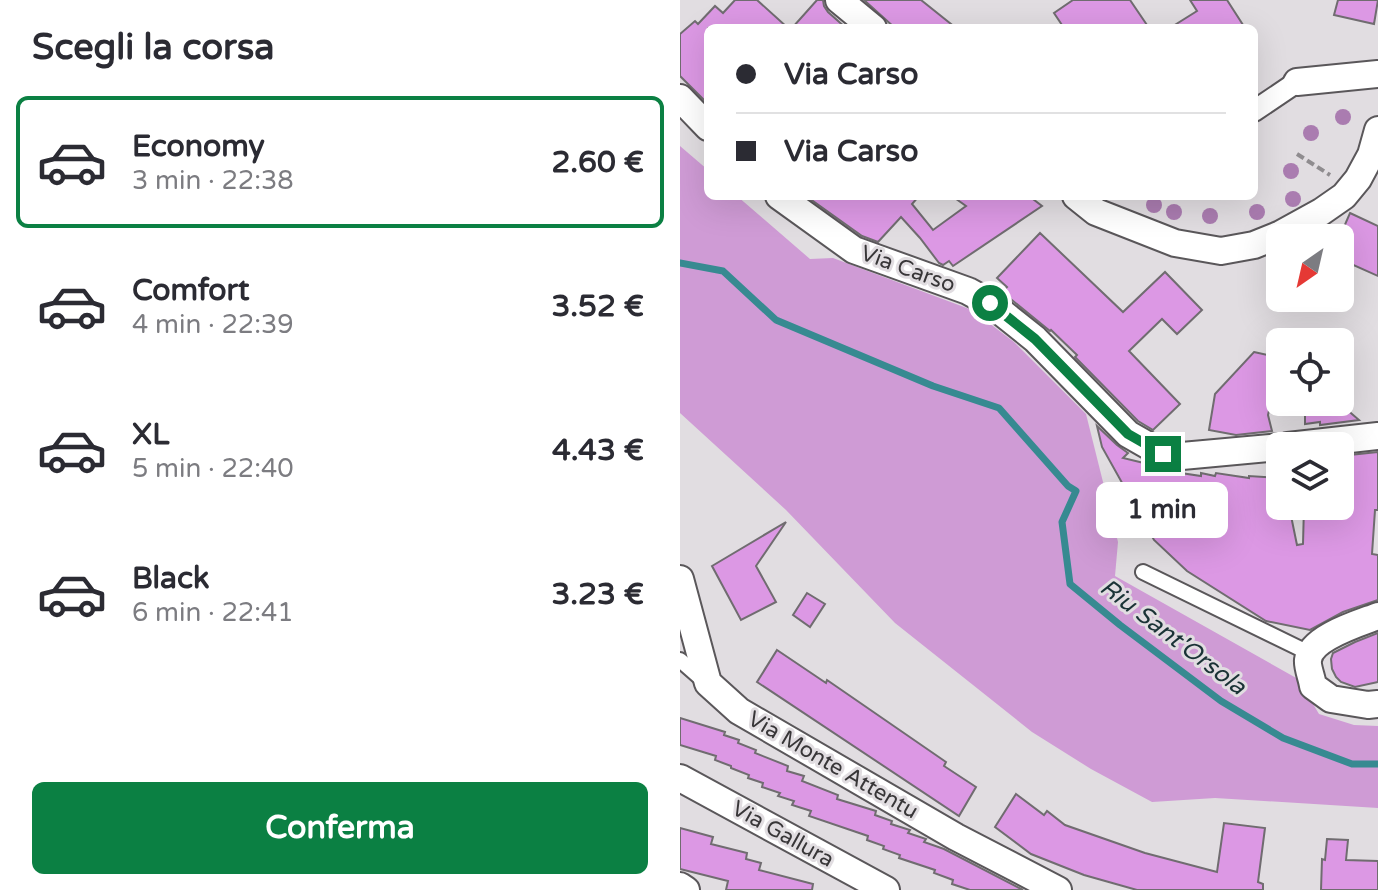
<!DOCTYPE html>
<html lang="it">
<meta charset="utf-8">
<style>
:root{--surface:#fff;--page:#f7f7f7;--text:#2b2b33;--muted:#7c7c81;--line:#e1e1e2;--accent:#0b8043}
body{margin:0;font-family:"Varela Round",sans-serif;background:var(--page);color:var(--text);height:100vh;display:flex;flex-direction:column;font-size:30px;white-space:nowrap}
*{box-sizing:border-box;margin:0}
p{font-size:26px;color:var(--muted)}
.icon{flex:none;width:44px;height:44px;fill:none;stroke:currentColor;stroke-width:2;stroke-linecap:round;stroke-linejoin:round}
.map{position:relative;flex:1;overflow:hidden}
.drawer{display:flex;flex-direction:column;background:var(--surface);width:680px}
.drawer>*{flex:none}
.guide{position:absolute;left:24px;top:24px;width:554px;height:176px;border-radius:12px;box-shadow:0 8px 32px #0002;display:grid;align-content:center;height:176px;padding:0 32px;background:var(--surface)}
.needle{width:52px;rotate:214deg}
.controls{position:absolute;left:586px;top:224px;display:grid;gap:16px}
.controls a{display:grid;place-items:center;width:88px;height:88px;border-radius:12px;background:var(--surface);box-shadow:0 8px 32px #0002;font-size:40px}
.end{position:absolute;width:36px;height:36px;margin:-18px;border:10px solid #0b8043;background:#fff;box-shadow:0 0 0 4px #fff}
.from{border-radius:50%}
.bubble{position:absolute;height:56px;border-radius:12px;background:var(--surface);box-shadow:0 8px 32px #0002;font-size:26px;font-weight:700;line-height:56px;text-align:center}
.guide b{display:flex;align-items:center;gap:28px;height:76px;font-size:30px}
.guide b+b{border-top:2px solid var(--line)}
.guide i{width:20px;height:20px;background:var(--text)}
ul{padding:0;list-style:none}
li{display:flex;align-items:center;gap:24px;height:132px;margin:0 16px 12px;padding:0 16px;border:4px solid transparent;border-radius:12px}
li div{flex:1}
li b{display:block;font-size:30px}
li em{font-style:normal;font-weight:700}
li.selected{border-color:var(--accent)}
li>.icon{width:72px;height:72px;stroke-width:1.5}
h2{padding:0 32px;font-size:36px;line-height:96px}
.button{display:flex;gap:16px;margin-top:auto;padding:16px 32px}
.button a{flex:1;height:92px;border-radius:12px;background:var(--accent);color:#fff;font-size:32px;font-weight:700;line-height:92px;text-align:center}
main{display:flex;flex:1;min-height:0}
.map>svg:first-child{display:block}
.green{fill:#cf9bd5}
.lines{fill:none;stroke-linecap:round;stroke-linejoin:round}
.stream{stroke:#378a91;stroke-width:7}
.building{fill:#dc98e4;stroke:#706c70;stroke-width:2}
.service-casing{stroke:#5a575a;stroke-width:18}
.pedestrian-casing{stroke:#5a575a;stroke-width:24}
.minor-casing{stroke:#5a575a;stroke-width:30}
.path{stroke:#8f8c8f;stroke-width:4;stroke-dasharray:8 4;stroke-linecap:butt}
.service{stroke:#fff;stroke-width:14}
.pedestrian{stroke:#fff;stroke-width:20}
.minor{stroke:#fff;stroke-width:26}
.tree{fill:#aa7cb0}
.route{stroke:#0b8043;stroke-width:10}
.labels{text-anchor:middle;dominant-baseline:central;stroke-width:6;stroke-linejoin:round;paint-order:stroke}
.street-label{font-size:22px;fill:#383638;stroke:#e1dde1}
.water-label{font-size:24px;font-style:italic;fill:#1a3336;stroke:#e1dde1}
</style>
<main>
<section class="drawer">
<h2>Scegli la corsa</h2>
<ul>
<li class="selected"><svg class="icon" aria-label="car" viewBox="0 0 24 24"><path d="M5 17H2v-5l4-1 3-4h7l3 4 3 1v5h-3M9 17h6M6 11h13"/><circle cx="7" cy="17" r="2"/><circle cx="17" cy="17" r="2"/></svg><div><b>Economy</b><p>3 min · 22:38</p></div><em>2.60 €</em></li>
<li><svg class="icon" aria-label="car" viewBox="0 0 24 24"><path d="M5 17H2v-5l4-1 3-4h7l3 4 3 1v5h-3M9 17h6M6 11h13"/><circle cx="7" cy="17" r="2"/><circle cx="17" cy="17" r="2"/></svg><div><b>Comfort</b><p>4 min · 22:39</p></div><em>3.52 €</em></li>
<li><svg class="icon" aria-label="car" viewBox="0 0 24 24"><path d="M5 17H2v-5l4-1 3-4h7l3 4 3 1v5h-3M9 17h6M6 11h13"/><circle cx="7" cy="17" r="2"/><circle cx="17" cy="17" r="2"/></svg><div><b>XL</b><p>5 min · 22:40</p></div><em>4.43 €</em></li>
<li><svg class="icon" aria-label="car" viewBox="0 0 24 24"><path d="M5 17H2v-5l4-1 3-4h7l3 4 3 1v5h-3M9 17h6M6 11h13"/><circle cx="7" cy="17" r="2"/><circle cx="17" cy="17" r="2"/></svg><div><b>Black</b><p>6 min · 22:41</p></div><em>3.23 €</em></li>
</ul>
<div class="button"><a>Conferma</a></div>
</section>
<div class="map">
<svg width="698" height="890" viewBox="0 0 698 890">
<rect width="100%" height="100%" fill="#e1dde1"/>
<path class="green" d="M0,146L28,170V196H57L130,259L153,258L292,310L334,342L406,414L438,542L435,576L618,679L639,714L674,725L698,726V808L535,798L472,802L411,769L352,732L215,623L106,510L0,413Z"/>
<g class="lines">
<path class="stream" d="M0,263L43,271L96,320L253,386L319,408L388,486L396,491L382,522L390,584L440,625L541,701L603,738L672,764H698"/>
</g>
<g class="building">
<path d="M55,0H77L108,28H28V104L0,76V34L15,21L18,24L35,6L43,13Z"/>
<path d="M137,0H143L144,6L148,12L166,28H112Z"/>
<path d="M184,0H241L276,28H215Z"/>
<path d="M393,0H450L469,28H384L374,13Z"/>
<path d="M510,0H547L565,28H490L517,11Z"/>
<path d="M658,0H698L694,24L654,15Z"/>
<path d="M126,196H239L232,204L253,230L286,206L272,196H349L362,206L273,266L269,261L263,265L259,263L240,238L221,217L198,242L182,236Z"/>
<path d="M670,213L698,226V276L660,259V236Z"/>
<path d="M360,233L443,312L485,272L522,310L497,334L482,319L449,351L500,404L473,430L458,421L395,357L397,355L371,330L370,331L322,292L327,287L317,278Z"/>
<path d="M574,352L596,357L588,393H593L588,415L592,431L556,435L529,430L535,394Z"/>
<path d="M625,402H658L679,420L640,425V422L625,424Z"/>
<path d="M417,426L437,445L448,453L443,458L468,464L481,470L521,476V473L535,476L536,473L569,478V476L600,478V506H609L617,545L623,544L624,506H660V456L698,452V510H695L692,554L698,555V600L663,612L630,630L586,621L507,571L474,540L422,447Z"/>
<path d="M106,522L76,566L96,602L61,620L32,566Z"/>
<path d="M127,593L145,604L130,627L113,615Z"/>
<path d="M698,633V682L675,687L661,682L656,677L652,669L651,659L653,653L675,642Z"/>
<path d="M97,650L146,683L147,680L266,762L264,766L296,787L279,816L77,682Z"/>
<path d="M0,718L45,732L44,735L59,740L58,743L76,750L75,753L108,766L107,771L124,776L122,781L158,795L157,799L196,811L195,815L212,821L211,824L230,830L228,833L246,839L244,842L264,849L343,890H290L272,884L273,880L254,873L255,870L219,858L220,855L203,849L204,846L187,840L188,836L129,816L131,811L112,805L114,801L98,796L100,793L82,787L83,783L68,778L69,775L51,768V766L35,760L36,756L0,745Z"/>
<path d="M336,794L364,815L367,811L385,825L465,853L537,872L544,823L585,828L578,882L583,884V890H457L404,875L351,854L315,827Z"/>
<path d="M0,828L33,837L31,844L67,853L66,859L81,863L79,870L133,884L132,890H46L48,881L0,869Z"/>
<path d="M647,839L668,840L666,860L698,861V890H641L642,859L645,860Z"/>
</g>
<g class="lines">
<g class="service-casing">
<g id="service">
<path d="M463,572L631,654"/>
<path d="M0,660L24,681"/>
</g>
</g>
<g class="pedestrian-casing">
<path id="pedestrian" d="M574,111L617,82"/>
</g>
<g class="minor-casing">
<g id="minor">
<path d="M159,0L193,28"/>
<path d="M617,82L698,74"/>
<path d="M0,98L28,127"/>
<path d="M99,196L174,250L288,291L310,303L355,339L448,434L483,454L502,456L600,447"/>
<path d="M396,196L416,212L495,243L541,251L574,245L601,234L641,212L664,196L678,179L691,155L698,130"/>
<path d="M608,446L698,436"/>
<path d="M0,579L28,683L59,711L276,837L378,890"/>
<path d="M698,616C680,623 631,637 628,660C627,667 632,678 633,686L651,699L688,705L698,704"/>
<path d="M0,778L206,890"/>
<path d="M0,886L6,890"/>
</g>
</g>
<path class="path" d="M617,154L650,175"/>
<use href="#service" class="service"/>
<use href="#pedestrian" class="pedestrian"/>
<use href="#minor" class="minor"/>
</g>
<g class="tree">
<circle cx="663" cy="117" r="8"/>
<circle cx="631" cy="133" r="8"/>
<circle cx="611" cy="171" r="8"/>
<circle cx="613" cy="199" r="8"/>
<circle cx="474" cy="205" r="8"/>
<circle cx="494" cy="212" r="8"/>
<circle cx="577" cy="212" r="8"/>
<circle cx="530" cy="216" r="8"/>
</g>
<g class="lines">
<path class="route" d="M310,303L355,339L448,434L483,454"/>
</g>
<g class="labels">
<g class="street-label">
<text transform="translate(228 269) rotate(20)">Via Carso</text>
<text transform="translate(153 765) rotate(30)">Via Monte Attentu</text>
<text transform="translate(103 834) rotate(29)">Via Gallura</text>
</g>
<g class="water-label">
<text transform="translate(493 637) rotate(37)">Riu Sant'Orsola</text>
</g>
</g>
</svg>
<div class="controls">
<a><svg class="needle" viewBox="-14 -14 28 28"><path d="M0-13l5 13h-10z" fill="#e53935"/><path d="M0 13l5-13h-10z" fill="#7c7c81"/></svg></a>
<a><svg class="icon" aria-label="locate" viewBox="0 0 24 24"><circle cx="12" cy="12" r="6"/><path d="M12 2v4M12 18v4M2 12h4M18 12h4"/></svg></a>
<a><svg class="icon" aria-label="layers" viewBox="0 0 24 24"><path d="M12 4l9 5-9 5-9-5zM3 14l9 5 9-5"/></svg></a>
</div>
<i class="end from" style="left:310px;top:303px"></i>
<i class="end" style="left:483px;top:454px"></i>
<div class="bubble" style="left:416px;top:482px;width:132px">1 min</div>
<div class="guide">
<b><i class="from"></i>Via Carso</b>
<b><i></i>Via Carso</b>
</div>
</div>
</main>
